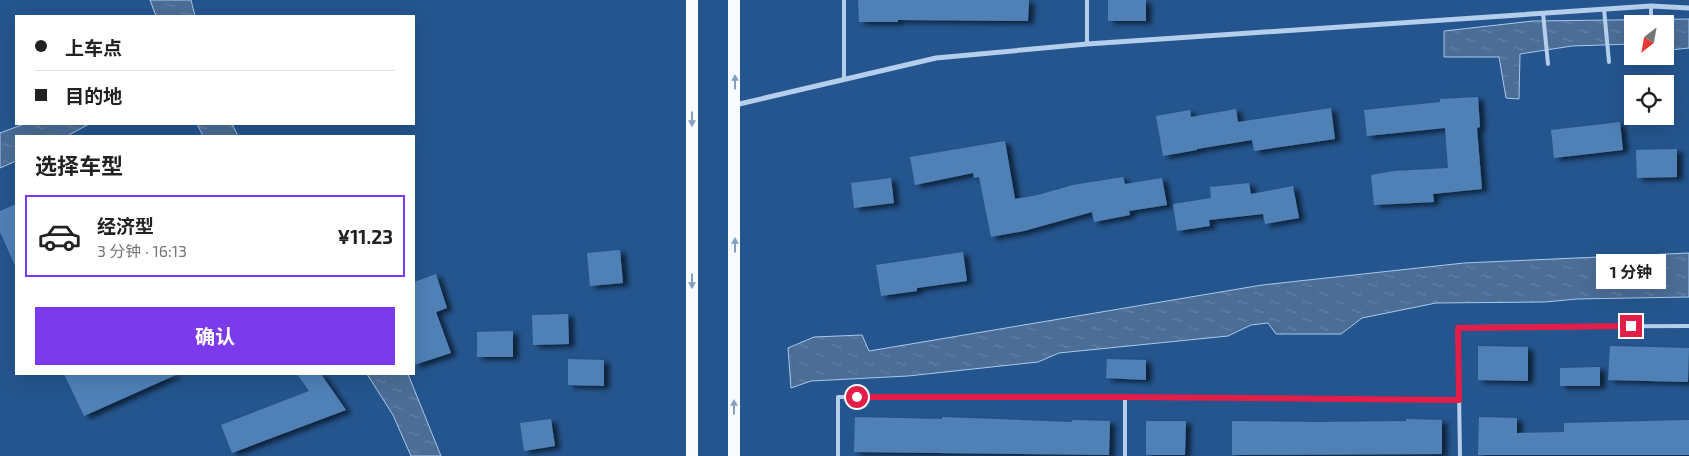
<!DOCTYPE html>
<html lang="zh">
<meta charset="utf-8">
<style>
:root{--surface:#fff;--page:#f6f6f6;--text:#222;--muted:#767676;--line:#e0e0e0;--accent:#7c3aed}
body{margin:0;font-family:"Exo 2","Noto Sans SC",sans-serif;background:var(--page);color:var(--text);height:100vh;display:flex;flex-direction:column;font-size:19px;white-space:nowrap}
*{box-sizing:border-box;margin:0}
p{font-size:16px;color:var(--muted)}
.icon{flex:none;width:28px;height:28px;fill:none;stroke:currentColor;stroke-width:2;stroke-linecap:round;stroke-linejoin:round}
.map{position:relative;flex:1;overflow:hidden}
.side{position:absolute;left:15px;top:135px;width:400px;height:240px;display:flex;flex-direction:column;background:var(--surface);border-radius:0px;box-shadow:0 5px 20px #0002}
.side>*{flex:none}
.guide{position:absolute;left:15px;top:15px;width:400px;height:110px;border-radius:0px;box-shadow:0 5px 20px #0002;display:grid;align-content:center;height:110px;padding:0 20px;background:var(--surface)}
.needle{width:32px;rotate:211deg}
.controls{position:absolute;left:1624px;top:15px;display:grid;gap:10px}
.controls a{display:grid;place-items:center;width:50px;height:50px;border-radius:0px;background:var(--surface);box-shadow:0 5px 20px #0002;font-size:25px}
.end{position:absolute;width:22px;height:22px;margin:-11px;border:6px solid #e11d48;background:#fff;box-shadow:0 0 0 2px #fff}
.from{border-radius:50%}
.bubble{position:absolute;height:35px;border-radius:0px;background:var(--surface);box-shadow:0 5px 20px #0002;font-size:16px;font-weight:700;line-height:35px;text-align:center}
.guide b{display:flex;align-items:center;gap:18px;height:48px;font-size:19px}
.guide b+b{border-top:1px solid var(--line)}
.guide i{width:12px;height:12px;background:var(--text)}
ul{padding:0;list-style:none}
li{display:flex;align-items:center;gap:15px;height:82px;margin:0 10px 8px;padding:0 10px;border:2px solid transparent;border-radius:0px}
li div{flex:1}
li b{display:block;font-size:19px}
li em{font-style:normal;font-weight:700}
li.active{border-color:var(--accent)}
li>.icon{width:45px;height:45px;stroke-width:1.5}
h2{padding:0 20px;font-size:22px;line-height:60px}
.cta{display:flex;gap:10px;margin-top:auto;padding:10px 20px}
.cta a{flex:1;height:58px;border-radius:0px;background:var(--accent);color:#fff;font-size:20px;font-weight:700;line-height:58px;text-align:center}
.map>svg:first-child{display:block}
.water{fill:url(#water-ripples);stroke:#a8c9ec}
.building{fill:#5081b7;filter:url(#shadow)}
.lines{fill:none;stroke-linecap:round;stroke-linejoin:round}
.lane{stroke:#b4ceeb;stroke-width:4}
.street{stroke:#b4ceeb;stroke-width:5}
.primary{stroke:#f8fbff;stroke-width:12}
.oneway{fill:#83a0c1}
.route{stroke:#e11d48;stroke-width:6}
</style>
<div class="map">
<svg width="1689" height="456" viewBox="0 0 1689 456">
<defs>
<pattern id="water-ripples" width="26" height="14" patternUnits="userSpaceOnUse" patternTransform="scale(1.25)"><rect width="26" height="14" fill="#4b6d96"/><path d="M2 4q2-2 4 0t4 0M15 11q2-2 4 0t4 0" fill="none" stroke="#6683a6"/></pattern>
<filter id="shadow"><feDropShadow dx="5.5" dy="3" stdDeviation="2.5" flood-color="#0009"/></filter>
</defs>
<rect width="100%" height="100%" fill="#24558e"/>
<g class="water">
<path d="M150,0H191L195,16H156Z"/>
<path d="M1689,19V48L1671,50L1665,45V24H1632V44L1572,46L1520,54L1519,99L1506,98L1499,57H1444V31L1533,21Z"/>
<path d="M24,124H89L67,136H16V161L0,168V133Z"/>
<path d="M197,124H232L238,136H203Z"/>
<path d="M1689,253V297L1577,299L1545,302L1436,303L1362,318L1341,334H1276L1268,323L1251,325L1228,336L1059,353L1038,362L908,376L811,381L791,388L788,348L814,337L862,335L869,351L1262,285L1464,263Z"/>
<path d="M367,374H408L441,456H411L393,415Z"/>
</g>
<g class="building">
<path d="M858,0H1029L1028,21L898,20V22H859Z"/>
<rect x="1108" y="0" width="38" height="21"/>
<path d="M1478,97L1480,127L1477,128L1482,189L1433,194L1434,202L1374,205L1371,175L1394,171L1448,168L1445,128L1367,136L1364,110L1440,102V99Z"/>
<path d="M1331,108L1335,139L1254,151L1252,140L1197,149V150L1163,156L1156,116L1190,110L1191,117L1236,109L1238,122Z"/>
<path d="M1620,122L1623,150L1554,158L1551,130Z"/>
<path d="M1005,141L1015,199L1038,195L1073,185L1123,177L1125,184L1162,178L1167,205L1129,211L1130,215L1094,222L1092,212L1024,231L991,237L979,177L974,178L973,173L915,185L910,157Z"/>
<path d="M1677,149V177L1637,178L1636,150Z"/>
<path d="M891,178L894,203L854,208L851,183Z"/>
<path d="M1249,183L1251,194L1293,186L1299,218L1265,224L1263,214L1209,220L1210,226L1177,231L1173,204L1211,198L1210,187Z"/>
<path d="M16,204V268L0,232V211Z"/>
<path d="M620,250L623,283L590,286L587,253Z"/>
<path d="M963,252L967,281L917,288V291L881,296L876,265Z"/>
<path d="M436,274L447,308L436,312L451,353L414,365V282Z"/>
<path d="M568,314L569,344L533,345L532,315Z"/>
<path d="M513,331V357H477V332Z"/>
<path d="M1478,346L1528,347V381L1478,380Z"/>
<path d="M1610,346L1689,348L1688,382L1608,380Z"/>
<path d="M568,359L604,360V386L568,385Z"/>
<path d="M1107,359L1146,360V380L1106,378Z"/>
<path d="M1600,367V386H1560V368Z"/>
<path d="M64,374H178L84,416Z"/>
<path d="M297,374H321L346,410L232,453L221,425L309,391Z"/>
<path d="M855,417L942,419V417L1072,422V420L1110,421L1109,455L854,452Z"/>
<path d="M1479,417L1517,418V433L1564,432V423L1689,420V455H1478Z"/>
<path d="M551,419L555,446L524,451L520,423Z"/>
<path d="M1406,419L1442,420V454L1232,455V421L1319,422L1406,421Z"/>
<path d="M1146,421H1186L1185,455H1146Z"/>
</g>
<g class="lines">
<g class="lane">
<path d="M1651,6V24"/>
<path d="M1604,9L1609,62"/>
<path d="M1543,13L1548,64"/>
<path d="M1087,44V0"/>
<path d="M844,79V0"/>
<path d="M838,456V397H1125L1459,400"/>
<path d="M1125,456V397"/>
<path d="M1460,456L1458,327L1689,326"/>
</g>
<path class="street" d="M735,105L936,58L1087,44L1651,6L1689,8"/>
<g class="primary">
<path d="M692,456V0"/>
<path d="M734,456V0"/>
</g>
</g>
<defs><path id="oneway-solid" d="M-6-.8H1V-3.2L6.5 0L1 3.2V.8H-6Z" transform="scale(1.25)"/></defs>
<g class="oneway">
<use href="#oneway-solid" transform="translate(735 82) rotate(-90)"/>
<use href="#oneway-solid" transform="translate(692 119) rotate(90)"/>
<use href="#oneway-solid" transform="translate(735 245) rotate(-90)"/>
<use href="#oneway-solid" transform="translate(692 281) rotate(90)"/>
<use href="#oneway-solid" transform="translate(734 407) rotate(-90)"/>
</g>
<g class="lines">
<path class="route" d="M857,397H1125L1459,400L1458,328L1631,326"/>
</g>
</svg>
<div class="controls">
<a><svg class="needle" viewBox="-14 -14 28 28"><path d="M0-13l5 13h-10z" fill="#e53935"/><path d="M0 13l5-13h-10z" fill="#767676"/></svg></a>
<a><svg class="icon" aria-label="locate" viewBox="0 0 24 24"><circle cx="12" cy="12" r="6"/><path d="M12 2v4M12 18v4M2 12h4M18 12h4"/></svg></a>
</div>
<i class="end from" style="left:857px;top:397px"></i>
<i class="end" style="left:1631px;top:326px"></i>
<div class="bubble" style="left:1596px;top:254px;width:70px">1 分钟</div>
<div class="guide">
<b><i class="from"></i>上车点</b>
<b><i></i>目的地</b>
</div>
<section class="side">
<h2>选择车型</h2>
<ul>
<li class="active"><svg class="icon" aria-label="car" viewBox="0 0 24 24"><path d="M5 17H2v-5l4-1 3-4h7l3 4 3 1v5h-3M9 17h6M6 11h13"/><circle cx="7" cy="17" r="2"/><circle cx="17" cy="17" r="2"/></svg><div><b>经济型</b><p>3 分钟 · 16:13</p></div><em>¥11.23</em></li>
</ul>
<div class="cta"><a>确认</a></div>
</section>
</div>
